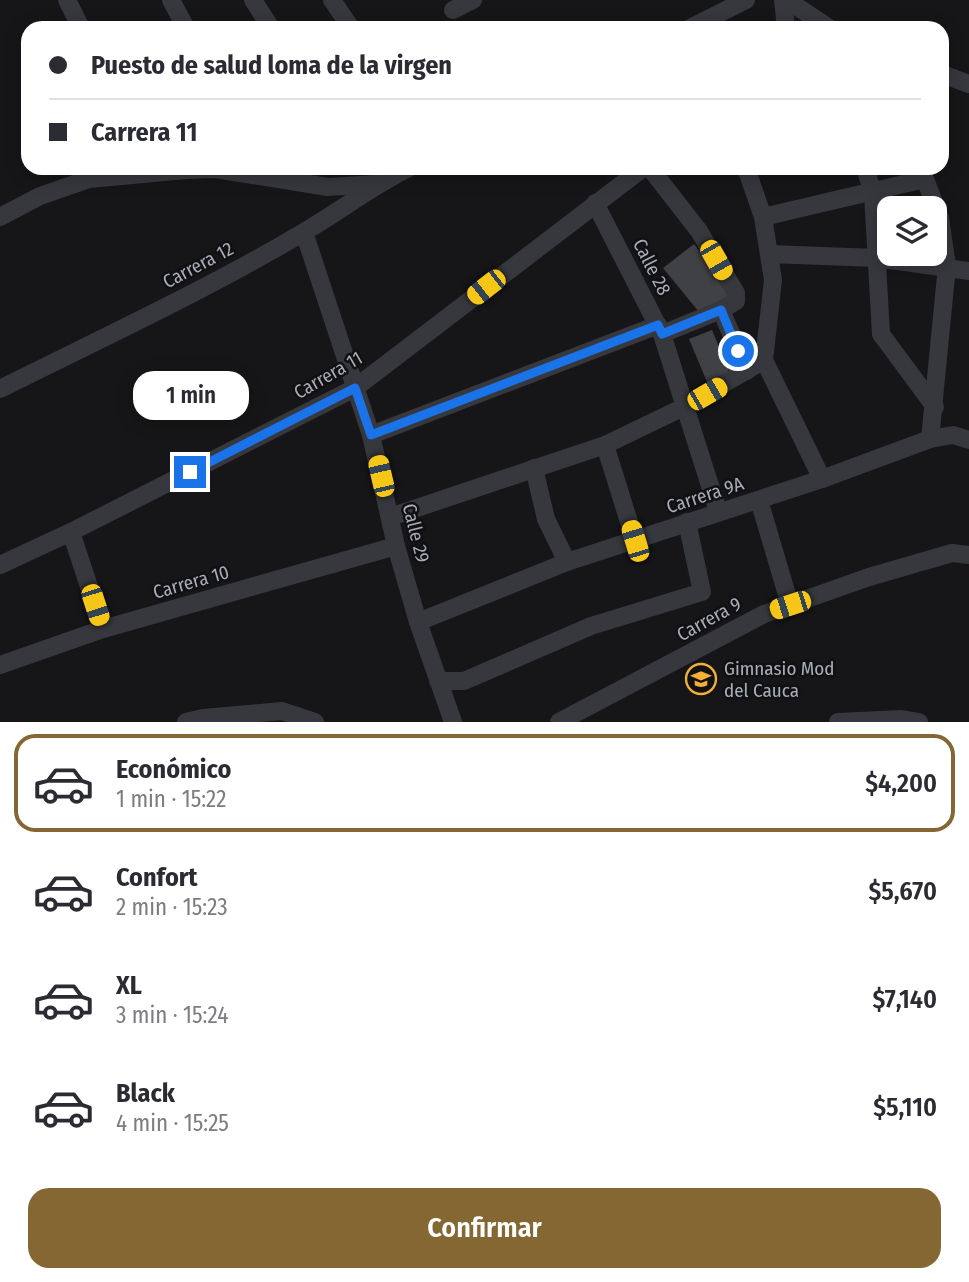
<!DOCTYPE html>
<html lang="es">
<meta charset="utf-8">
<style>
:root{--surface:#fff;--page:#f7f7f7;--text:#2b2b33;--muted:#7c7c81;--line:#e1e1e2;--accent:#856733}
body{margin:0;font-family:"Fira Sans Condensed",sans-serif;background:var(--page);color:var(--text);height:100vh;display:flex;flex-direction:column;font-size:26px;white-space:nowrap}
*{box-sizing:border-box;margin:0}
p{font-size:23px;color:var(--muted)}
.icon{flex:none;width:38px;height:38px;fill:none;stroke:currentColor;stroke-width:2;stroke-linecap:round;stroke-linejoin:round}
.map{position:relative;height:722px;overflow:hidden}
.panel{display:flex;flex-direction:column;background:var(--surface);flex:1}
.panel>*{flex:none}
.guide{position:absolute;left:21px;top:21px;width:928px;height:154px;border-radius:21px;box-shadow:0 4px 18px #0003;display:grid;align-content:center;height:154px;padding:0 28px;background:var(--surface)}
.fabs{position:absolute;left:877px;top:196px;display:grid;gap:14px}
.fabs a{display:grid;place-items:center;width:70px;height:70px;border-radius:14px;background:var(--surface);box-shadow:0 4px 18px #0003;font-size:35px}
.end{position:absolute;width:32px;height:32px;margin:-16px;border:9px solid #1a73e8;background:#fff;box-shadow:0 0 0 4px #fff}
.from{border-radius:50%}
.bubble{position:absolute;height:49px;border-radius:21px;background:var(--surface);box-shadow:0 4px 18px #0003;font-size:23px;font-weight:600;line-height:49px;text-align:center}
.car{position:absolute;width:21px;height:42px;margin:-21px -10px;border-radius:9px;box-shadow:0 0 5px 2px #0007;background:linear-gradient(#f5c518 24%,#345 0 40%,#f5c518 0 76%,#345 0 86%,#f5c518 0)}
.guide b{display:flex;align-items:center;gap:24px;height:66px;font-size:26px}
.guide b+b{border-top:2px solid var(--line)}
.guide i{width:18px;height:18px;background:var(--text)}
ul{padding:12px 0 0;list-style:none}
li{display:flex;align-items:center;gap:21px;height:98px;margin:0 14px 10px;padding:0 14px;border:4px solid transparent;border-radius:21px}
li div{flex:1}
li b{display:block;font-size:26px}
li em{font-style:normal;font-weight:600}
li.current{border-color:var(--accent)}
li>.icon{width:63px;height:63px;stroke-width:1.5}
.button{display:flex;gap:14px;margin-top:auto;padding:14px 28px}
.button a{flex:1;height:80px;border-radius:21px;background:var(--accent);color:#fff;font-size:28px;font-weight:600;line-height:80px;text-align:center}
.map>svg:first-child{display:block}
.building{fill:#404145}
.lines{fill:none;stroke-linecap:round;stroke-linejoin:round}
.minor{stroke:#37383d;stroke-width:18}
.route{stroke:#1a73e8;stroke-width:9}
.labels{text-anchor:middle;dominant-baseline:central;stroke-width:5;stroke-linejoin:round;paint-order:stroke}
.street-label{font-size:19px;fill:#a8adb8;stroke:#111113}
.poi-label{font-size:19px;fill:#a8adb8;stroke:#111113;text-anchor:start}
</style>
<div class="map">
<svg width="969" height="722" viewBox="0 0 969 722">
<rect width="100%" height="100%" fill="#161618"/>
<g class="building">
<path d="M694,244L731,295L699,312L663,268Z"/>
<path d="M712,330L731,376L710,389L689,339Z"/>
</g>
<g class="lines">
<g class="minor">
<path d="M67,0L81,28"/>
<path d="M171,0L186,28"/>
<path d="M253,0L271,28"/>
<path d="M332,0L351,28"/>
<path d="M783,0L786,28"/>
<path d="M787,0L829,28"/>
<path d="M453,10L473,0"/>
<path d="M690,28L746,0"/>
<path d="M942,74L969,84"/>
<path d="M650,168L699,231L736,293V301L721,310L747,371"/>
<path d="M746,168L763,217L773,280L764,360L822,479"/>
<path d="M865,168L873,193L881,334L935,407"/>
<path d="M595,203L662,334L718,511"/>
<path d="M0,217L40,196L89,179L186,170L215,169L328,187L376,184"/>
<path d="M763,217L925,179L940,218L947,266L930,439"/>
<path d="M304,232L371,435L396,546L418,622L453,722"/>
<path d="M769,254L876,258L969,271"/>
<path d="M662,334L721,310"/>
<path d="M0,389C102,338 206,290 304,232C340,211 372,186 409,168"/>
<path d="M371,435L658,325"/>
<path d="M605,445L635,541"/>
<path d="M534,468L546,519L567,562"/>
<path d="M759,500L790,605"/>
<path d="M390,517L605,445L686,406L764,360"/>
<path d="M71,532L103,629"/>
<path d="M0,565L71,532L355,388L643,168"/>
<path d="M418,622L567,562L822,479L930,439L953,435L969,440"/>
<path d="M0,665L103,629L396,546"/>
<path d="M438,681H464L591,626L702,592L687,522"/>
<path d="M186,722L203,718L282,711L315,722"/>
<path d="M559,722L764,614L869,577L952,553L969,555"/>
<path d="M838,722L902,719L919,722"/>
</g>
</g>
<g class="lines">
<path class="route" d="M190,472L355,388L371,435L658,325L662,334L721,310L738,351"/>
</g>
<defs>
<g id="school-ring" transform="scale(1.575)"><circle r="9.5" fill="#111113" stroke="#f2b134" stroke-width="1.5"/><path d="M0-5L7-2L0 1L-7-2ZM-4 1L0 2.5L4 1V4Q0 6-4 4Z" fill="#f2b134"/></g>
</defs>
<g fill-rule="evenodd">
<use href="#school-ring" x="701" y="679"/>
</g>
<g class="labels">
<g class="street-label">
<text transform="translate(198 265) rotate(-28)">Carrera 12</text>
<text transform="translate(652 267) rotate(63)">Calle 28</text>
<text transform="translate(328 375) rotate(-30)">Carrera 11</text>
<text transform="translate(705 495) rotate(-18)">Carrera 9A</text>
<text transform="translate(416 533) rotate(76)">Calle 29</text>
<text transform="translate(191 582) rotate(-16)">Carrera 10</text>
<text transform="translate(709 619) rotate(-29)">Carrera 9</text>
</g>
<g class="poi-label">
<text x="724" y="668">Gimnasio Mod<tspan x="724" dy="22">del Cauca</tspan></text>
</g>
</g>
</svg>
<div class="fabs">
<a><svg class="icon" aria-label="layers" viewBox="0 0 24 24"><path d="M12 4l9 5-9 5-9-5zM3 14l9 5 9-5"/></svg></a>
</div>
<i class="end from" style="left:738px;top:351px"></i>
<i class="end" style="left:190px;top:472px"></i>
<div class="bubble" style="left:133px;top:371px;width:116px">1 min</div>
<i class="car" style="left:716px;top:260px;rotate:150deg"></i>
<i class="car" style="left:486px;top:287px;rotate:232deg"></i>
<i class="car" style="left:707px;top:394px;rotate:60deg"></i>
<i class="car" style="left:381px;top:476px;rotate:347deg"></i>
<i class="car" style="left:635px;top:541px;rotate:343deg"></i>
<i class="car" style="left:95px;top:605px;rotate:162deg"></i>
<i class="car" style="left:790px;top:605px;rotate:252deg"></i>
<div class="guide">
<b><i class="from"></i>Puesto de salud loma de la virgen</b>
<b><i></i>Carrera 11</b>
</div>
</div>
<section class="panel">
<ul>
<li class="current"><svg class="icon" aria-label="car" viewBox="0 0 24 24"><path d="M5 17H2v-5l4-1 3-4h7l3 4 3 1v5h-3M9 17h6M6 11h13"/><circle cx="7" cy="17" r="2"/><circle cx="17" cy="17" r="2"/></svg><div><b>Económico</b><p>1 min · 15:22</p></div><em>$4,200</em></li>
<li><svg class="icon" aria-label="car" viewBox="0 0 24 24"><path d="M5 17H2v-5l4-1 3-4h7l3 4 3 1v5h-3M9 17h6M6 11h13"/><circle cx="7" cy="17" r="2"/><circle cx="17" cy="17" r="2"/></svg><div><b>Confort</b><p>2 min · 15:23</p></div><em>$5,670</em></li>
<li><svg class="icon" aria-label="car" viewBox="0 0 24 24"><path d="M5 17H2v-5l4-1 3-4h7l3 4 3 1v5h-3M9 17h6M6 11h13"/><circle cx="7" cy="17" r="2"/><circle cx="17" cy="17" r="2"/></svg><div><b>XL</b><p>3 min · 15:24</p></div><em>$7,140</em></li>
<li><svg class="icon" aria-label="car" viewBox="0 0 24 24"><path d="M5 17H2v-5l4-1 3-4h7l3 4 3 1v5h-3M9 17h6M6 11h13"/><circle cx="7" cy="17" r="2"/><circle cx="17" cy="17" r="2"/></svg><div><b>Black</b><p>4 min · 15:25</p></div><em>$5,110</em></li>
</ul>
<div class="button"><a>Confirmar</a></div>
</section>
